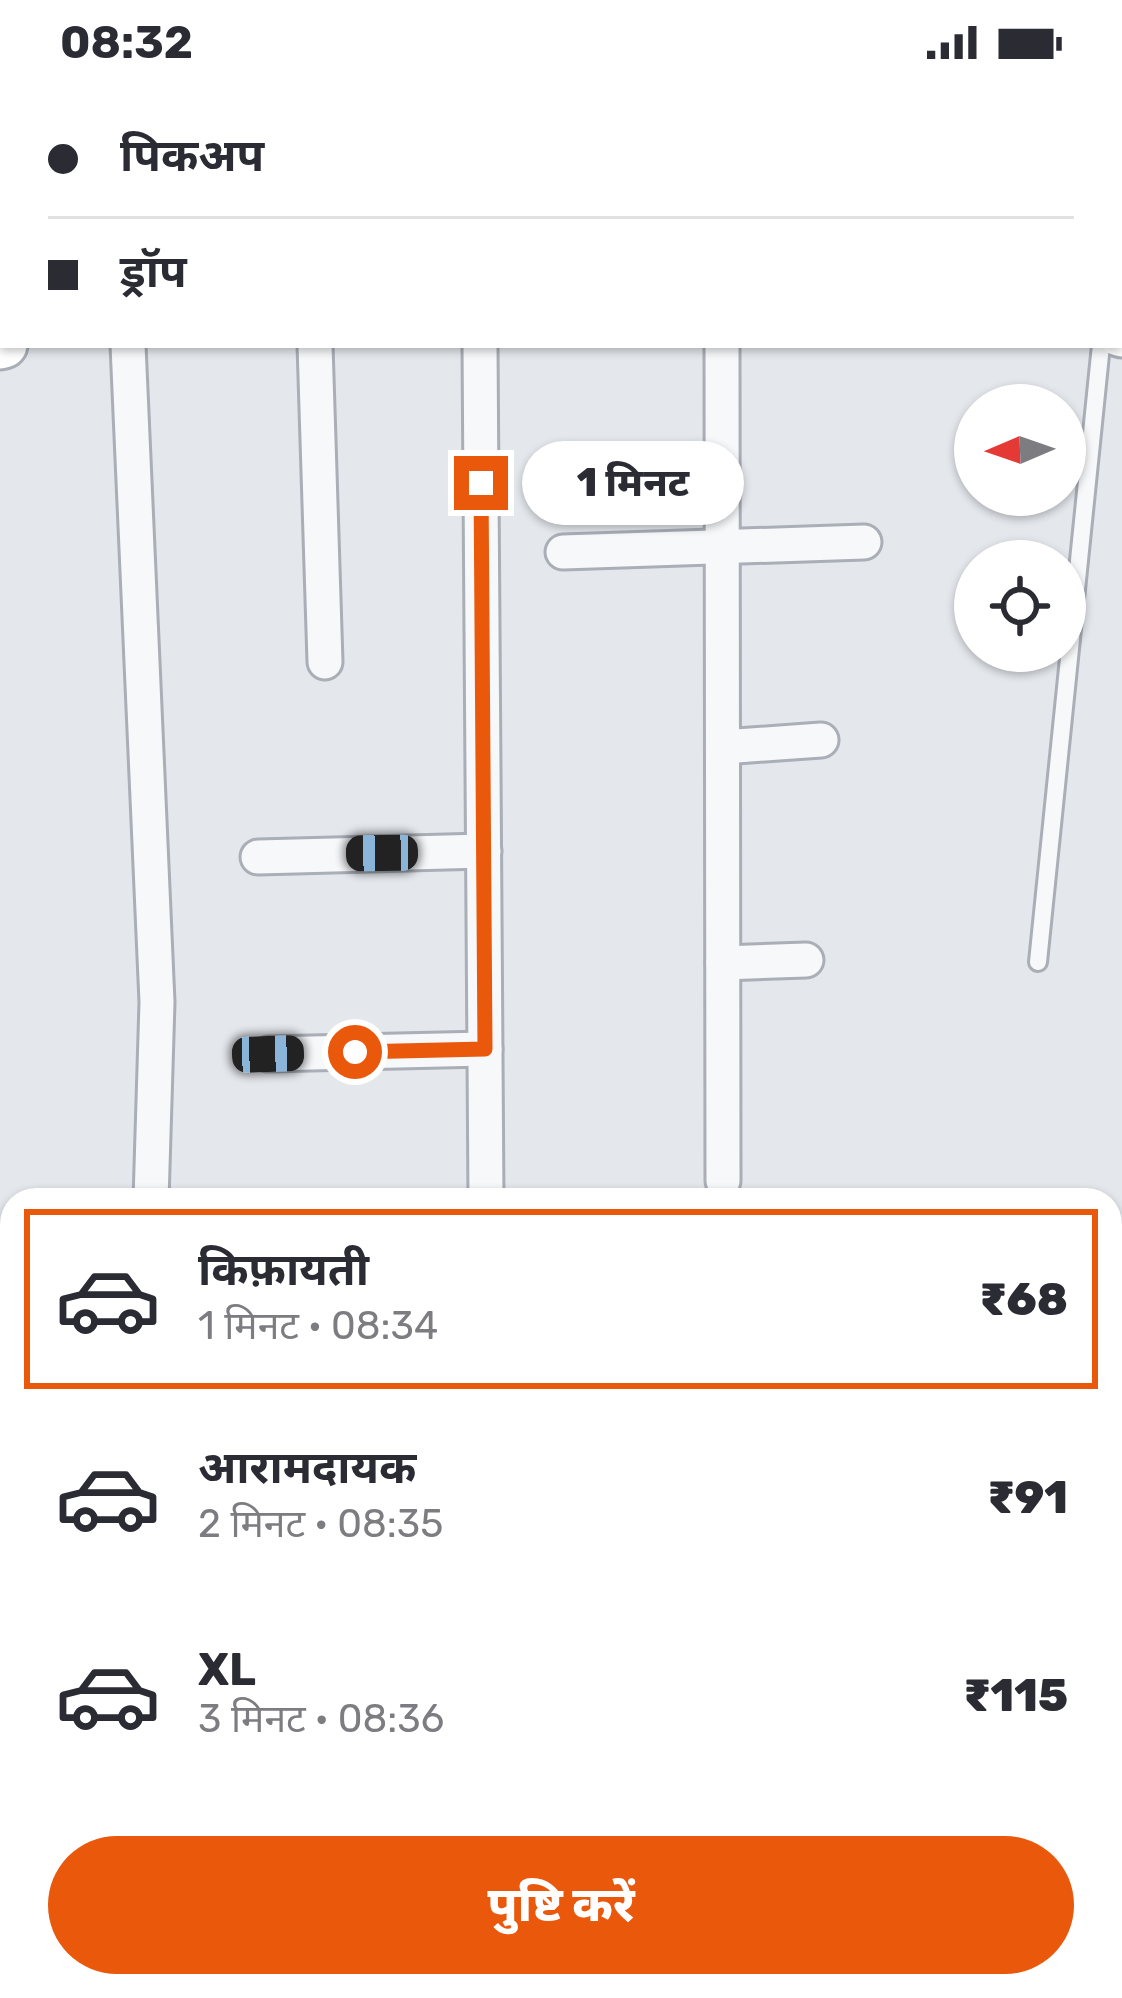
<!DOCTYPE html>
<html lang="hi">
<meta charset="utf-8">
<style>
:root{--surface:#fff;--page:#f2f2f3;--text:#2b2b33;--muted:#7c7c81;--line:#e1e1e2;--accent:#ea580c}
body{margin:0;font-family:Rubik,"Noto Sans Devanagari",sans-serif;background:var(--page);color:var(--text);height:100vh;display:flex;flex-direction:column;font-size:45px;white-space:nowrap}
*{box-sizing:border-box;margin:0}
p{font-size:39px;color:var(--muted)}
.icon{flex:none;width:66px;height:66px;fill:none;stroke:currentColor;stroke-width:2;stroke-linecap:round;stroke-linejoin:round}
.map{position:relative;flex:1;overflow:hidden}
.panel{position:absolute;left:0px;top:1104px;width:1122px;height:810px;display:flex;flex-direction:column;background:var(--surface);border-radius:36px 36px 0 0;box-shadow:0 3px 9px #0004}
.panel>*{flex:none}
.hud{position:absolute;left:0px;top:0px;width:1122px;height:264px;box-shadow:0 3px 9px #0004;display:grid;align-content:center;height:264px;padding:0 48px;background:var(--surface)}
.needle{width:78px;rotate:268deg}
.controls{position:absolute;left:954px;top:300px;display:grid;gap:24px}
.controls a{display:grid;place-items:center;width:132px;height:132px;border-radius:50%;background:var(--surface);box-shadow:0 3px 9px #0004;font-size:60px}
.end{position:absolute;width:54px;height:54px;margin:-27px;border:15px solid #ea580c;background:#fff;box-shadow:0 0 0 6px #fff}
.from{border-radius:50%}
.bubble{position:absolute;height:84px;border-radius:42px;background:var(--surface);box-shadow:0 3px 9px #0004;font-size:39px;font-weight:800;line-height:84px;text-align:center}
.car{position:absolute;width:36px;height:72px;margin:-36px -18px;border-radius:15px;box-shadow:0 0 9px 3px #0007;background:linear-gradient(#222 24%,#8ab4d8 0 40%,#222 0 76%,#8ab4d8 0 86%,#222 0)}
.hud b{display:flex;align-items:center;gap:42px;height:114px;font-size:45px}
.hud b+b{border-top:3px solid var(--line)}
.hud i{width:30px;height:30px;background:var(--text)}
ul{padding:21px 0 0;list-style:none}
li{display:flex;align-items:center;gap:36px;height:180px;margin:0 24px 18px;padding:0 24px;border:6px solid transparent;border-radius:0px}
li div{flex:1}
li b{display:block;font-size:45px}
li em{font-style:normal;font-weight:800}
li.current{border-color:var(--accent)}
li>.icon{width:108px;height:108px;stroke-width:1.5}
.action{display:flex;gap:24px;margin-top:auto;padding:24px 48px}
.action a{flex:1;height:138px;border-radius:72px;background:var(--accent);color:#fff;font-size:48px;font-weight:800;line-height:138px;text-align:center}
.status{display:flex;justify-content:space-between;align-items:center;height:84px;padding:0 60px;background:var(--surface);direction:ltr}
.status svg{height:33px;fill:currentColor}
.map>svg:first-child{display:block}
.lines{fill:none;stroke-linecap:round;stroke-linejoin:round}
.service-casing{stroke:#a9aeb7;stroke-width:22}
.minor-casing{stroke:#a9aeb7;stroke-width:39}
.secondary-casing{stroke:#a9aeb7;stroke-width:51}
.trunk-casing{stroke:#8b94a3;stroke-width:60}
.service{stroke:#f7f8fa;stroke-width:16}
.minor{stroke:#f7f8fa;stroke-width:33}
.secondary{stroke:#fff;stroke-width:45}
.trunk{stroke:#fff;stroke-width:54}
.route{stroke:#ea580c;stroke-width:15}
</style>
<div class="status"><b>08:32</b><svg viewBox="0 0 49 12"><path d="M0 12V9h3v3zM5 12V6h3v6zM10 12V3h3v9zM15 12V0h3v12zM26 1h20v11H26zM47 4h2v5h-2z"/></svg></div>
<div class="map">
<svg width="1122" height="1914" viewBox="0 0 1122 1914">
<rect width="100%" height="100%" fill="#e4e7ec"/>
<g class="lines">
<g class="service-casing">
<g id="service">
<path d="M782,0V3"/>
<path d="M709,3L735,0"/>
<path d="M1038,878L1101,261"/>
<path d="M0,1699H12"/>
</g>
</g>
<g class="minor-casing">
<g id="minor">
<path d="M85,0L86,3"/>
<path d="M379,0V3"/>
<path d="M0,117L3,116"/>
<path d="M128,261L157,918L151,1116"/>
<path d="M315,261L325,578"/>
<path d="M480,261L486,1116"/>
<path d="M722,261L723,1097"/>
<path d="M563,468L864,458"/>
<path d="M723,663L821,656"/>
<path d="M258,773L484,767"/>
<path d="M723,879L806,876"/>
<path d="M268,970L485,965"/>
<path d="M1110,1270L1122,1269"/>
<path d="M1110,1518L1122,1517"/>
<path d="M156,1902V1914"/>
<path d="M828,1902V1906"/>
<path d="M1036,1902L1037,1914"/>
<path d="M568,1903V1902"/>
</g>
</g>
<g class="secondary-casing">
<g id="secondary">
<path d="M1119,106H1122"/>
<path d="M1119,249L1122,250"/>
<path d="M0,262L4,261"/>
</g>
</g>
<g class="trunk-casing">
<g id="trunk">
<path d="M1119,133H1122"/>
<path d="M1119,182H1122"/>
<path d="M0,203L3,202"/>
</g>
</g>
<use href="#service" class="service"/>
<use href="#minor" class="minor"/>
<use href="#secondary" class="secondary"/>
<use href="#trunk" class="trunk"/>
</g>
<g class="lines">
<path class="route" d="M355,968L485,965L481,399"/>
</g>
</svg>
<div class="controls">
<a><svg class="needle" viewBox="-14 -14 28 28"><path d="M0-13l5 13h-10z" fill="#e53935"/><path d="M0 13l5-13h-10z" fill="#7c7c81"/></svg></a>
<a><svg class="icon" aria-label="locate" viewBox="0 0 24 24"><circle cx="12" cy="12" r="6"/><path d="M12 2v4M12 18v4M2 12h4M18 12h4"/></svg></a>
</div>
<i class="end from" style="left:355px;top:968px"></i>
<i class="end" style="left:481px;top:399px"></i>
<div class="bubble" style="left:522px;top:357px;width:222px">1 मिनट</div>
<i class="car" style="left:382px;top:769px;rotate:269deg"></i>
<i class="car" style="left:268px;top:970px;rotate:88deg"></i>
<div class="hud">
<b><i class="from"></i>पिकअप</b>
<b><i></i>ड्रॉप</b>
</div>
<section class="panel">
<ul>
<li class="current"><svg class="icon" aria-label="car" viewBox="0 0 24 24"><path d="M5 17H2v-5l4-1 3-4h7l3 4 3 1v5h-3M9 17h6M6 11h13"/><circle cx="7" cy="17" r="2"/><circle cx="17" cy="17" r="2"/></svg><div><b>किफ़ायती</b><p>1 मिनट · 08:34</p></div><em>₹68</em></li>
<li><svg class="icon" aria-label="car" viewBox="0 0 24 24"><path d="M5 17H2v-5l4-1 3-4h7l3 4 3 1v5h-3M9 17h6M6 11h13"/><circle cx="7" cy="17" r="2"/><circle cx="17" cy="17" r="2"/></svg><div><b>आरामदायक</b><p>2 मिनट · 08:35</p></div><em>₹91</em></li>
<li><svg class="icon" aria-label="car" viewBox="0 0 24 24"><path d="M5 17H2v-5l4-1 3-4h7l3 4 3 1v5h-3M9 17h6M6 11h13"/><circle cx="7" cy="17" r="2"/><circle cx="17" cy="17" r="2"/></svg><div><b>XL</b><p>3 मिनट · 08:36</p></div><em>₹115</em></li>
</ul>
<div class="action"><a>पुष्टि करें</a></div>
</section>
</div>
